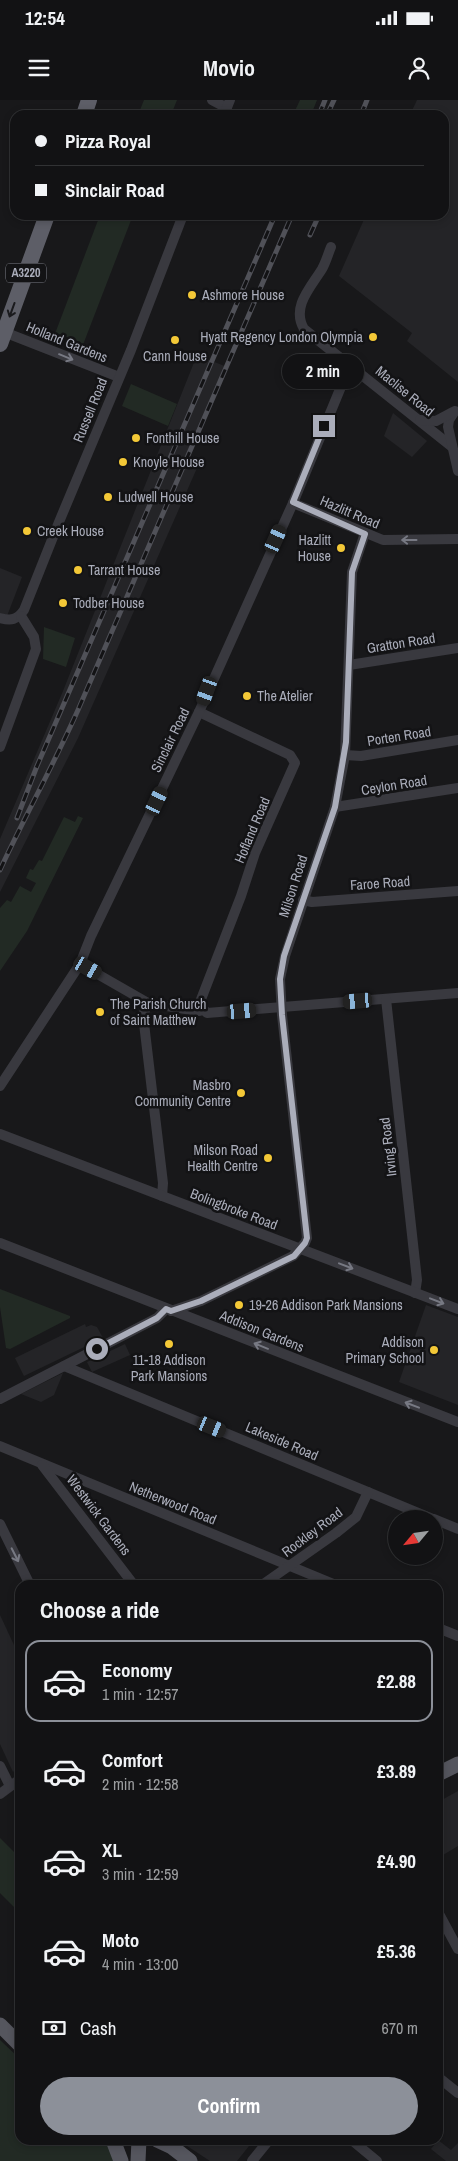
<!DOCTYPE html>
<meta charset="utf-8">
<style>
:root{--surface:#121214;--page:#1f2022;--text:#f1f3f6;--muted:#9c9ea0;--line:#313234;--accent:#8c9099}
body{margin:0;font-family:"Archivo Narrow",sans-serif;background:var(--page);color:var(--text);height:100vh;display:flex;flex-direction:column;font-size:19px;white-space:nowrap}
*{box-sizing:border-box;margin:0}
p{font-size:16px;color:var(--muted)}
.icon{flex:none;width:28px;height:28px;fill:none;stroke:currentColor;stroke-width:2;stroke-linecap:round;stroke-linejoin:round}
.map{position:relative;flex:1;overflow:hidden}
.side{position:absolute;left:15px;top:1480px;width:428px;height:565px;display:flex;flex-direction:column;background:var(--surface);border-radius:15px;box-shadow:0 2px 8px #0003,0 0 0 1px var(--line)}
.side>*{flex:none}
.banner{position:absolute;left:10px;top:10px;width:439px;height:110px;border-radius:15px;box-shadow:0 2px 8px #0003,0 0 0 1px var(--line);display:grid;align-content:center;height:110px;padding:0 25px;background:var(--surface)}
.needle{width:32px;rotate:241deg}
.fabs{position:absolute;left:388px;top:1410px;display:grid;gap:10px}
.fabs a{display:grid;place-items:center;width:55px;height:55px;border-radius:50%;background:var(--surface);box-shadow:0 2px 8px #0003,0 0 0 1px var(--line);font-size:25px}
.end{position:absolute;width:22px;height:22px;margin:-11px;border:6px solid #aaadba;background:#111;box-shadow:0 0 0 2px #111}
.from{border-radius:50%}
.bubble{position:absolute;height:35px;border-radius:18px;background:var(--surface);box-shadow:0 2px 8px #0003,0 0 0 1px var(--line);font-size:16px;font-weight:800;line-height:35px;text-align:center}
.car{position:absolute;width:15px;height:30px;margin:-15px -8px;border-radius:6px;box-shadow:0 0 4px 1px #0007;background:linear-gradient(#222 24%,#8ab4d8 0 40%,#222 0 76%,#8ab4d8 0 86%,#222 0)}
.banner b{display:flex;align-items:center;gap:18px;height:48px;font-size:19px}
.banner b+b{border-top:1px solid var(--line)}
.banner i{width:12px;height:12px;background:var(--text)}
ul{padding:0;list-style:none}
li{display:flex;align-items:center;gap:15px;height:82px;margin:0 10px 8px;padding:0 15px;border:2px solid transparent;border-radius:15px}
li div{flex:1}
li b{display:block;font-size:19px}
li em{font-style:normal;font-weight:800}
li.current{border-color:var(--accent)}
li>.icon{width:45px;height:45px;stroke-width:1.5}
h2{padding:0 25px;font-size:22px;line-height:60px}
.pay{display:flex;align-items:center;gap:12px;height:55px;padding:0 25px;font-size:19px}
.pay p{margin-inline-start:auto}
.action{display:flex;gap:10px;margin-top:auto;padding:10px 25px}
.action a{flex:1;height:58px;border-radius:30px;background:var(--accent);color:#fff;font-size:20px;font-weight:800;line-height:58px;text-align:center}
.status{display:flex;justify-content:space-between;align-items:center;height:35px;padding:0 25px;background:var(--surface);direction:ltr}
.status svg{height:14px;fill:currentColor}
header{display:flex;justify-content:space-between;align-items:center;height:65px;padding:0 25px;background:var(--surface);font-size:22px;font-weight:800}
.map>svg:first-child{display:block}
.built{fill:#242427}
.green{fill:#222a24}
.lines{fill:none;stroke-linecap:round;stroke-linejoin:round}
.minor{stroke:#39393f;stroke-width:10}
.primary{stroke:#55565e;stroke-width:15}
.trunk{stroke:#5d5e67;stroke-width:16}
.rail-casing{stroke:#505158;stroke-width:5}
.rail{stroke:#131315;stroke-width:3;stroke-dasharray:9;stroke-linecap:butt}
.oneway{stroke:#1a1a1d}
.oneway2{stroke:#777983}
.route{stroke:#aaadba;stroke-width:6}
.poi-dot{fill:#f3c837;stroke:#131315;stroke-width:2}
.labels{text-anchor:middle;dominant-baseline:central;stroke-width:5;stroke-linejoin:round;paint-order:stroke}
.shield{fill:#131315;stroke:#7d7f88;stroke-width:1}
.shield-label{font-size:12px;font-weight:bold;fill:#aaadba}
.poi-label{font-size:14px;fill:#aaadba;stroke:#131315;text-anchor:start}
.street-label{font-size:14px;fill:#aaadba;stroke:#131315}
</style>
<div class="status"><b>12:54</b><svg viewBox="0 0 49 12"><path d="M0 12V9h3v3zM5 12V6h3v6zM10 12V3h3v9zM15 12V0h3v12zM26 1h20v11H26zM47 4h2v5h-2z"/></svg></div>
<header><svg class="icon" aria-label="menu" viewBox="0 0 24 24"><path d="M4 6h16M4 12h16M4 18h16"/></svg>Movio<svg class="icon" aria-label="person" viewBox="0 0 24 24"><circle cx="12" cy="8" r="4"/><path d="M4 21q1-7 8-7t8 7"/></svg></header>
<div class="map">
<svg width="458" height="2061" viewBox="0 0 458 2061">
<rect width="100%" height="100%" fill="#18181a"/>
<g class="built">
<path d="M417,0H458V282L407,241L412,233L339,176L366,115H444V15H410Z"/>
<path d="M197,255L227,267L186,363L197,368L78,638L0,792V739L63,591Z"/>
<path d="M393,313L427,341L412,357L384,336Z"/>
<path d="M0,468L22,477L7,516L0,513Z"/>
<path d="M426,1205L458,1217V1305L399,1282Z"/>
<path d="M85,1224L86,1227L91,1225L97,1227L103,1238L24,1276L15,1258Z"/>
<path d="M125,1244L130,1255L92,1272L87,1262Z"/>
<path d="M63,1273L54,1295L41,1302L21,1294Z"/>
<path d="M0,1515L20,1558V1665L13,1672L0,1644Z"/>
<path d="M458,1691V1746L438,1758V1702Z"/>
<path d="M178,2040H241L249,2046L237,2061H210Z"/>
<path d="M438,2040L451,2050L458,2043V2061H446L431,2049Z"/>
</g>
<g class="green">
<path d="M144,0H177L171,15H138Z"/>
<path d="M300,0H317L311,15H293Z"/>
<path d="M100,115H133L81,250L73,247L75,240L64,236L61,242L53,239Z"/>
<path d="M131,284L177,304L168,326L122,306Z"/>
<path d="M44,527L75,538L66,567L43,559Z"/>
<path d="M78,716L83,718L82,720L27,831L0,871V808L7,800L11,802L20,786L31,792L36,783L26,778L30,769L33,770L39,760L42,761L64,717L75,722Z"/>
<path d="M0,1189L70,1216V1218L10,1249L6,1248L0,1207Z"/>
<path d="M0,1738L20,1758V1813L0,1793Z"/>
<path d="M0,1940L20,1959V2040H107L115,2061H0Z"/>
</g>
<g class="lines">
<g class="minor">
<path d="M212,0L227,8"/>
<path d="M224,15L230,0"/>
<path d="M331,147C328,154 326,162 322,169C311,187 291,207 304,229L451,346"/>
<path d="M4,232L119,277"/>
<path d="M455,311L449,320L448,327L458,371"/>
<path d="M420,320L436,321L453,312"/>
<path d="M293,403L383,440L458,439"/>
<path d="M0,518C11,521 17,520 24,510L59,422L131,250L183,115"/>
<path d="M349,565L458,548"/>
<path d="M0,647L36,549L34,537L21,516"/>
<path d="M345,655L361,656L458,640"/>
<path d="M335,707L458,688"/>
<path d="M303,800L312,802L458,791"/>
<path d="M80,864L148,903L198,911L204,910L207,913L458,893"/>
<path d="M386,899L417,1180L415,1193"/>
<path d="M148,903L143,915L163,1083L162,1096"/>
<path d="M198,911L200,902L241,796L255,753L295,663L290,655L199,612"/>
<path d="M0,986L80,864L91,836L199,612L293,403L350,265"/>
<path d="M0,1034L458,1209"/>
<path d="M0,1143L458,1322"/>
<path d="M171,1211L201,1201L293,1156L305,1143L307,1138L282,915L280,879L285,856L335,707L345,655L352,472L365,433"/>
<path d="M64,1266L433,1419"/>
<path d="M0,1299L157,1218L166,1209"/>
<path d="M0,1346L336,1485"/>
<path d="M42,1365L134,1485"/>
<path d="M434,1419L458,1429"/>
<path d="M0,1424L30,1485"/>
<path d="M262,1485L336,1433L356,1417L368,1392"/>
<path d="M438,1528L458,1536"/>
<path d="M0,1666L10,1686"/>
<path d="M0,1694L20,1679"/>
<path d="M438,1812L458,1849"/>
<path d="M438,1977L458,1993"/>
<path d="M354,2042L377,2061"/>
<path d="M252,2061L269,2040"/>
</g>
<g class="primary">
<path d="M438,1674L458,1664"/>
<path d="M0,1925L20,1945"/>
<path d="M113,2040L121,2061"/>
<path d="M157,2040L172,2047L190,2061"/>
<path d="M138,2061L139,2040"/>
</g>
<g class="trunk">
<path d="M84,15L89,0"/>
<path d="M0,244L47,115"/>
</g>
<g class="rail-casing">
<g id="rail">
<path d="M319,15L325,0"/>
<path d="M327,15L334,0"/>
<path d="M361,15L367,0"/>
<path d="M310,135L319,115"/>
<path d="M17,718L37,666L275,115"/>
<path d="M0,770C25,716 54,664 78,610L292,115"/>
</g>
</g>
<use href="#rail" class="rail"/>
</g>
<defs><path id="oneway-shaft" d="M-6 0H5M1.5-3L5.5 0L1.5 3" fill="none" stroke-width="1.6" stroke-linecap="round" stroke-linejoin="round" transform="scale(1.25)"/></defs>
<use class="oneway" href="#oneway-shaft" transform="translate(12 210) rotate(110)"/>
<g class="oneway2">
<use href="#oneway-shaft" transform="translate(66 257) rotate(22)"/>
<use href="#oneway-shaft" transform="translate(409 440) rotate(-180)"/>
<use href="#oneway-shaft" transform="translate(346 1166) rotate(21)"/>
<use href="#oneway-shaft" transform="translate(437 1201) rotate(21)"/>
<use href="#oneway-shaft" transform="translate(261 1246) rotate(-158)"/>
<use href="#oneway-shaft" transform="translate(412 1305) rotate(-159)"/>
<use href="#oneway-shaft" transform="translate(15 1455) rotate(63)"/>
</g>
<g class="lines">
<path class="route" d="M97,1249L157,1218L166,1209L171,1211L201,1201L294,1156L305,1143L307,1138L282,915L280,879L284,856L335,707L346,642L352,472L365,434L293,402L324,326"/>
</g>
<g class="poi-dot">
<circle cx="192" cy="195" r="5"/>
<circle cx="373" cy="237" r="5"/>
<circle cx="175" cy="240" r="5"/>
<circle cx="136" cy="338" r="5"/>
<circle cx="123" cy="362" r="5"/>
<circle cx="108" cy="397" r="5"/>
<circle cx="27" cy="431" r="5"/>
<circle cx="341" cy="448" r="5"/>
<circle cx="78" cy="470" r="5"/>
<circle cx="63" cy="503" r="5"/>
<circle cx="247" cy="596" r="5"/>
<circle cx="100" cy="912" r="5"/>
<circle cx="241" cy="993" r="5"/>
<circle cx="268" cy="1058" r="5"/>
<circle cx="239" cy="1205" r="5"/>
<circle cx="169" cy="1244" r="5"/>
<circle cx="434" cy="1250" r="5"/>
</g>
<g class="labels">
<rect class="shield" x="6" y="163.5" width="40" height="19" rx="4"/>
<g class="shield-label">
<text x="26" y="173">A3220</text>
</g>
<g class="poi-label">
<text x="202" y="195">Ashmore House</text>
<text x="363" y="237" text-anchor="end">Hyatt Regency London Olympia</text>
<text x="175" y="256" text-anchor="middle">Cann House</text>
<text x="146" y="338">Fonthill House</text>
<text x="133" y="362">Knoyle House</text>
<text x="118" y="397">Ludwell House</text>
<text x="37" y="431">Creek House</text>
<text x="331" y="440" text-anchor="end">Hazlitt<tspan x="331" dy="16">House</tspan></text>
<text x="88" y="470">Tarrant House</text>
<text x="73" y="503">Todber House</text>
<text x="257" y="596">The Atelier</text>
<text x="110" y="904">The Parish Church<tspan x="110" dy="16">of Saint Matthew</tspan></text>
<text x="231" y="985" text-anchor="end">Masbro<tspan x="231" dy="16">Community Centre</tspan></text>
<text x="258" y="1050" text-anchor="end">Milson Road<tspan x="258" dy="16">Health Centre</tspan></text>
<text x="249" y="1205">19-26 Addison Park Mansions</text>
<text x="424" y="1242" text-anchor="end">Addison<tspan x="424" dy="16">Primary School</tspan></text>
<text x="169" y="1260" text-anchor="middle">11-18 Addison<tspan x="169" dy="16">Park Mansions</tspan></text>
</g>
<g class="street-label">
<text transform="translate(67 242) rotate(22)">Holland Gardens</text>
<text transform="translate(405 291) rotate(39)">Maclise Road</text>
<text transform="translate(90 310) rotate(-68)">Russell Road</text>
<text transform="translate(350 412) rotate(23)">Hazlitt Road</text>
<text transform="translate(401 543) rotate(-9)">Gratton Road</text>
<text transform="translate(399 636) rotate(-9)">Porten Road</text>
<text transform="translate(170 640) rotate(-64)">Sinclair Road</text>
<text transform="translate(394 685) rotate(-9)">Ceylon Road</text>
<text transform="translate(252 730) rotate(-67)">Hofland Road</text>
<text transform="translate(380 783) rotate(-4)">Faroe Road</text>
<text transform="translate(293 786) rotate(-72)">Milson Road</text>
<text transform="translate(388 1047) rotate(-97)">Irving Road</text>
<text transform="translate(234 1109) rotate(21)">Bolingbroke Road</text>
<text transform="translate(262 1231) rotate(22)">Addison Gardens</text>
<text transform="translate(282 1341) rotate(23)">Lakeside Road</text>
<text transform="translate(173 1403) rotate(22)">Netherwood Road</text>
<text transform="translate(99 1415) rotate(53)">Westwick Gardens</text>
<text transform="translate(312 1432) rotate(-37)">Rockley Road</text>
</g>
</g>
</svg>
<div class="fabs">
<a><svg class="needle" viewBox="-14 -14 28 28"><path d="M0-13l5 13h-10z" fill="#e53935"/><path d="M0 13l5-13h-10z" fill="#9c9ea0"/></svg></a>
</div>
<i class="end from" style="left:97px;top:1249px"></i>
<i class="end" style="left:324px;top:326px"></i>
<div class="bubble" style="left:282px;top:254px;width:82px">2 min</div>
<i class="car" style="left:276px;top:439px;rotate:24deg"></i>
<i class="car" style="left:207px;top:591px;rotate:200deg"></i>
<i class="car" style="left:157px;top:701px;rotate:25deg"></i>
<i class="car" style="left:88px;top:868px;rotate:120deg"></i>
<i class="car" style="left:358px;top:901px;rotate:265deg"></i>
<i class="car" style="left:242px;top:911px;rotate:85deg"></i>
<i class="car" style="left:212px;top:1327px;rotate:112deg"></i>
<div class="banner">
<b><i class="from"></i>Pizza Royal</b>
<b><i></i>Sinclair Road</b>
</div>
<section class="side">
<h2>Choose a ride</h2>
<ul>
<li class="current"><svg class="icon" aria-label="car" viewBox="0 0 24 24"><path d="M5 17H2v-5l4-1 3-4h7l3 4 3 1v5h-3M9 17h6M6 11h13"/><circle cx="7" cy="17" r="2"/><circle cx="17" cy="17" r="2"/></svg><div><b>Economy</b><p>1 min · 12:57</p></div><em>£2.88</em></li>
<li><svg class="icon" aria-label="car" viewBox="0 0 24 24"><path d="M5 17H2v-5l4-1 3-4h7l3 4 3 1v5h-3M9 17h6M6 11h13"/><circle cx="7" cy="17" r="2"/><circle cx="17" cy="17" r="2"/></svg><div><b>Comfort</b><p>2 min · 12:58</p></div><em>£3.89</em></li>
<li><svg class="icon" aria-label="car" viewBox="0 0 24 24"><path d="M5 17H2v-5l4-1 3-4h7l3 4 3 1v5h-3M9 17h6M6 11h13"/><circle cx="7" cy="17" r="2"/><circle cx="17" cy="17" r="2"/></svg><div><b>XL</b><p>3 min · 12:59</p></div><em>£4.90</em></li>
<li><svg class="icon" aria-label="car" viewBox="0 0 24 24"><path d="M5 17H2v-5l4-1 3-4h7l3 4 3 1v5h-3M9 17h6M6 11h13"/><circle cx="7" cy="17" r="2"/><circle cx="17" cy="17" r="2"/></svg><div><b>Moto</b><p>4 min · 13:00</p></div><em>£5.36</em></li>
</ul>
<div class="pay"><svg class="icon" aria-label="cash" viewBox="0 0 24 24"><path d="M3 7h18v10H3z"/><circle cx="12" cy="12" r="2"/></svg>Cash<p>670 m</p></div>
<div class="action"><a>Confirm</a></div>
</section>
</div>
